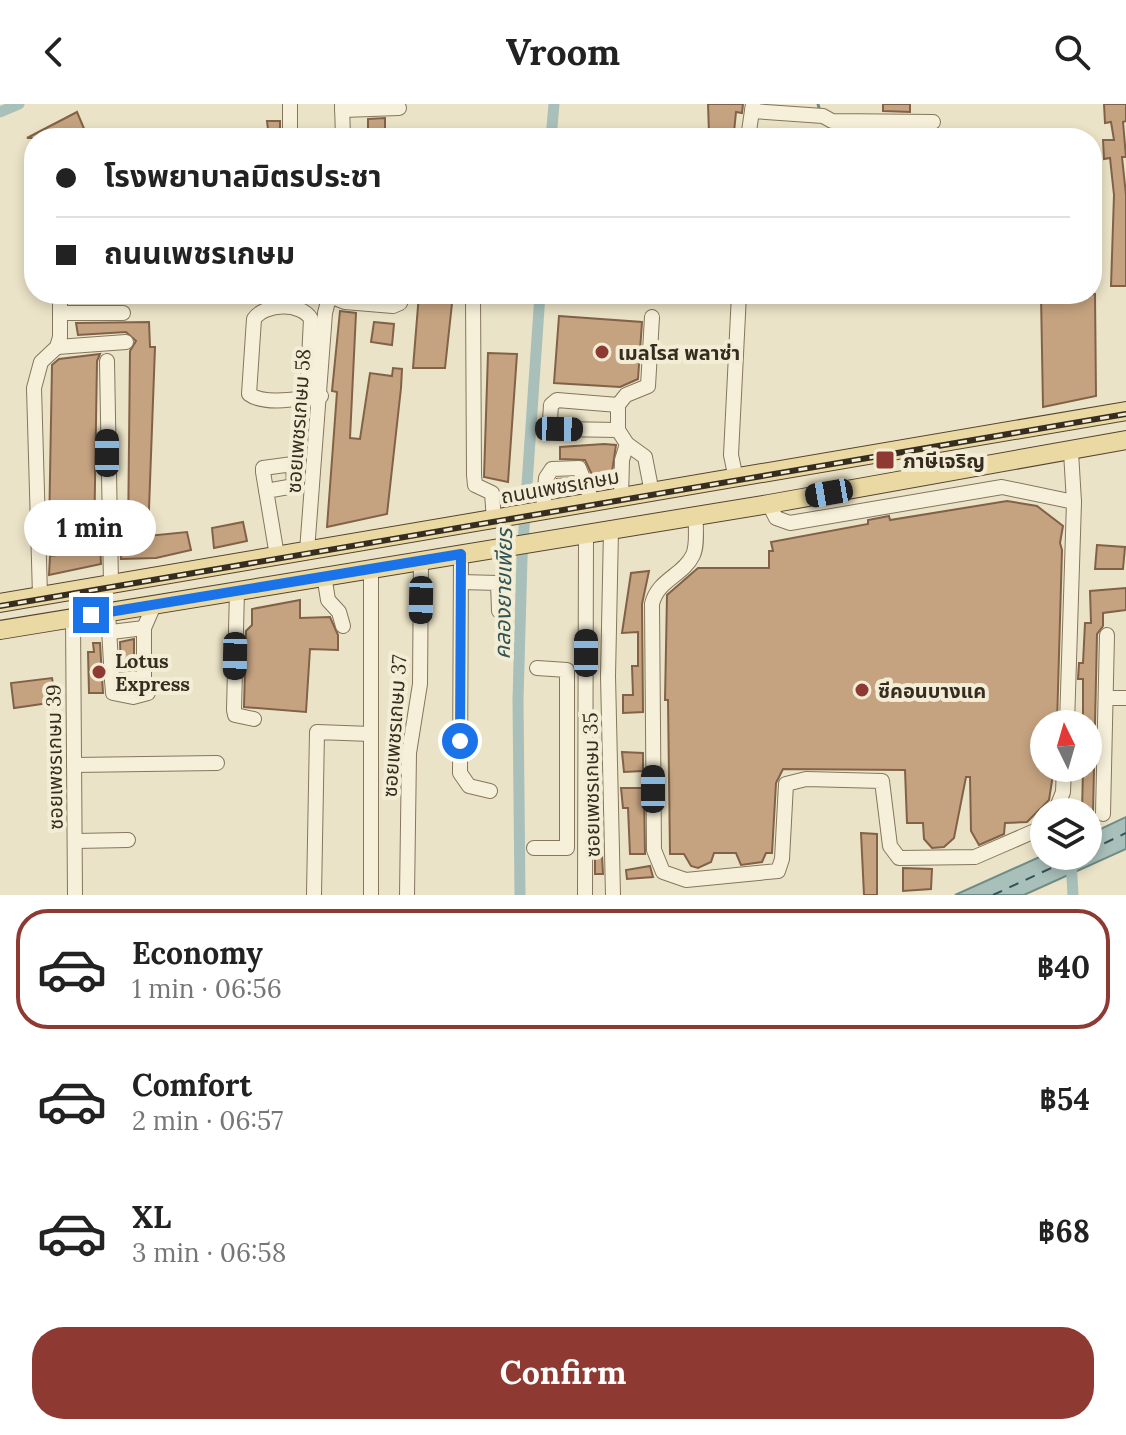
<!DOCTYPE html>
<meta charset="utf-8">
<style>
:root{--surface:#fff;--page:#f6f6f6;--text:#222;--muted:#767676;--line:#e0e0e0;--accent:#8e3a33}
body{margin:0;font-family:Lora,"Noto Sans Thai",serif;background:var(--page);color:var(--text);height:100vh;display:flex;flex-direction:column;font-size:30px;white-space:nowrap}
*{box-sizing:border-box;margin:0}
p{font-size:26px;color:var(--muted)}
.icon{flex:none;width:44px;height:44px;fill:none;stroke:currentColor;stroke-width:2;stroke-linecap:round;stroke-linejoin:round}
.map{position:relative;height:791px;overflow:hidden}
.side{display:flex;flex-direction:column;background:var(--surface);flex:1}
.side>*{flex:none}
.banner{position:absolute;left:24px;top:24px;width:1078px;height:176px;border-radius:32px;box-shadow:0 4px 12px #0003;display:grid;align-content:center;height:176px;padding:0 32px;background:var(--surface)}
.needle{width:52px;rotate:355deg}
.buttons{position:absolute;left:1030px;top:606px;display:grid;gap:16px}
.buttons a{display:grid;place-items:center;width:72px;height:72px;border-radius:50%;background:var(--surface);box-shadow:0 4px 12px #0003;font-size:40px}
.end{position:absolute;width:36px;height:36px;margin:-18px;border:10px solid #1a73e8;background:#fff;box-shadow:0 0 0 4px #fff}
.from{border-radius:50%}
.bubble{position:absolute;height:56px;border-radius:28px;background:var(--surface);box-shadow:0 4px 12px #0003;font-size:26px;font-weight:800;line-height:56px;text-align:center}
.car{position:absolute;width:24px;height:48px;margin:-24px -12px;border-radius:10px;box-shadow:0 0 6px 2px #0007;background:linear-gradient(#222 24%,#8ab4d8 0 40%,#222 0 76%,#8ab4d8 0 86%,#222 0)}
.banner b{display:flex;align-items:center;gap:28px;height:76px;font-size:30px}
.banner b+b{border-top:2px solid var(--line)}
.banner i{width:20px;height:20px;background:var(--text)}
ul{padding:14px 0 0;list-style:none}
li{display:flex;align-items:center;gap:24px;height:120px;margin:0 16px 12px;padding:0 16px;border:4px solid transparent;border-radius:32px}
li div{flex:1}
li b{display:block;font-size:30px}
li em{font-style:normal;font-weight:800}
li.on{border-color:var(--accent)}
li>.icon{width:72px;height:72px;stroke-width:1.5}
.cta{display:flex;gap:16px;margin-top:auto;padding:16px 32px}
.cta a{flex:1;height:92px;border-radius:32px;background:var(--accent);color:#fff;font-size:32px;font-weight:800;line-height:92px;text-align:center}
header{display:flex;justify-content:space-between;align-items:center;height:104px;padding:0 32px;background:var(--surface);font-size:36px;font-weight:800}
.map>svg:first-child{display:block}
.water{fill:#a8bfba;stroke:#6f8c87;stroke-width:2}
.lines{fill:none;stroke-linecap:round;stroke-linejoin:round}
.stream{stroke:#6f8c87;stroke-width:3}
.canal{stroke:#a8bfba;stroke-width:11}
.ferry{stroke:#315455;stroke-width:2;stroke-dasharray:10 8;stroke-linecap:butt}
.building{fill:#c5a380;stroke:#826246;stroke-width:2}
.minor-casing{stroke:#85765e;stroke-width:16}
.major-casing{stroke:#534432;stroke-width:20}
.minor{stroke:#f6f0da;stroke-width:14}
.major{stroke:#ead9a3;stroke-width:18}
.rail-casing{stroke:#362d20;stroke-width:6}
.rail{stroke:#f3edd6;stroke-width:3;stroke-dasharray:9;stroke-linecap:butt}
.route{stroke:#1a73e8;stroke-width:10}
.poi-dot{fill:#8e3a33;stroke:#f3edd6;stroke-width:3}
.labels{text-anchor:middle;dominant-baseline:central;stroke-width:8;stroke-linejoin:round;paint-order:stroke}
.poi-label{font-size:20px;font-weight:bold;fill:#362d20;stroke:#f3edd6;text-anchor:start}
.street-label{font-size:20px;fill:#362d20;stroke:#f3edd6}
.water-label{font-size:22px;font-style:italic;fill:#315455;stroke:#f3edd6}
</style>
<header><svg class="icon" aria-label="back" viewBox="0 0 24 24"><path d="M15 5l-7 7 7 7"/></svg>Vroom<svg class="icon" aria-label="search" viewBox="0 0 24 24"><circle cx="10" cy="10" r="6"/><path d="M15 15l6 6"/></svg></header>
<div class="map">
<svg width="1126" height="791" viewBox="0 0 1126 791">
<rect width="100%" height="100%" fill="#ebe3c7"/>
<path class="water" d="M1126,713V745L1024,791H955L1044,751L1088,752V731Z"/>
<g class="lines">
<path class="stream" d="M818,0L820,8"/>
<g class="canal">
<path d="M0,8L19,0"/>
<path d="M551,34L554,0"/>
<path d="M1071,756L1073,791"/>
<path d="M520,791L518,596L522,454L540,190"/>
</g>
<g class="ferry">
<path d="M1088,747L1126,729"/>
<path d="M993,791L1077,752"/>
</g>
</g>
<g class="building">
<path d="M708,0H743L742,9L736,8L734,28L709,29Z"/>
<path d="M883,0H910V8L883,7Z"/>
<path d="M1104,0H1126V17L1123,18L1126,53H1122L1126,91V182H1111L1114,91L1110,54L1104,55L1103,36H1114L1111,18L1105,19Z"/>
<path d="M77,8L88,34H27Z"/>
<path d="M385,14V34H368V15Z"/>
<path d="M267,17H280V34H269Z"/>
<path d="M305,25L333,26V34H304Z"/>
<path d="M73,190H124V199H74Z"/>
<path d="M419,190H453L445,264H413Z"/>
<path d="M1095,190L1096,292L1043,303L1041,191Z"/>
<path d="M340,207L356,209L350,334L360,335L370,269L392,272L393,264L402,265L401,284L387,410L327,423L337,288L332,287Z"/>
<path d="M559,212L642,218L638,275L620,283L554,279Z"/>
<path d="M149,218L150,243H155L148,432L187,428L191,446L156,454L121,455L120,434H128L130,247L136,237L126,228L78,231L76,219Z"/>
<path d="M374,218L394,220L392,241L371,238Z"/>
<path d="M488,249L517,250L508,378L484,373Z"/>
<path d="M100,250L97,257L94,441L100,440L101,460L49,471L50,452L74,449L72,432L49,429L52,261L59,255Z"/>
<path d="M604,340L616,341L611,375L596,379L585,356L560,355V343Z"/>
<path d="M572,374L575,380L555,384L557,375Z"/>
<path d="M1007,397L1037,402L1063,422L1060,439L1062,446L1057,620H1044V664H1054L1049,696L1027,718L1005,719L1004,730L979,741L971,727L970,673H966L954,734L944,743L932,744L924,735L923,719H907L905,666L783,665L776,679L772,749H766L762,758L741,761L736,749H714L711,758L698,764L691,762L684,750H670L668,596H665L667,491L698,464H769V447H773L771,438L868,420V416L889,412L890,416Z"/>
<path d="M243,418L247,437L214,444L212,424Z"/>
<path d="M1097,441L1125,443L1123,465H1095Z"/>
<path d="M649,467L642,500L643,608L623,609V591H633L632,562H638V528L622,529L631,469Z"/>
<path d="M1126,484V506L1103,509V522L1097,530L1093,710L1099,720L1088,719V708H1082L1083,664H1088V620H1083V575H1078L1079,559H1083L1085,519H1091L1090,487Z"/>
<path d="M300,496V514L330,513L338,531V546L310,545L306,608L244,603L246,527L252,521V505Z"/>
<path d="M134,535V565H121L120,538Z"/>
<path d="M93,539H100L103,589H89L88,548H94Z"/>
<path d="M52,574L56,598L14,604L11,579Z"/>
<path d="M622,648L643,649V667L624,668Z"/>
<path d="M621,684H644L645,750H630L628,704H623Z"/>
<path d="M861,729L877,730V791H864Z"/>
<path d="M595,751H602L603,770H595Z"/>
<path d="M650,762L653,773L627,775L626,766Z"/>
<path d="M903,764L932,765L931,785L903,787Z"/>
</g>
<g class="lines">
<g class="minor-casing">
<g id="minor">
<path d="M290,0V34"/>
<path d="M342,0L343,34"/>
<path d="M342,6L399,4"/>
<path d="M752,7L823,12L832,17L933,18"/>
<path d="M748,34L753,0"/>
<path d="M473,190L474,371L475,381L492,389L494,416"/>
<path d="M330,192L345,198L393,202L400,199L403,190"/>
<path d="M60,209H123"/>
<path d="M57,243L126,238"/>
<path d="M107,257L111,480"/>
<path d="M307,295L311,215C301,198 265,199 254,215L249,290C265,302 302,294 321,292"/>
<path d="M618,326L559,325L550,316L551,301L557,296L618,301"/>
<path d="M736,375L731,351L739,190"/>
<path d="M266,387L294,382L293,360L263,364V368L277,452"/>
<path d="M652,389L645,353L627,340L618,326V301L626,291L648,282L652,213"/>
<path d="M621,394L622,356L627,340"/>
<path d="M769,400L776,414L790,419L1002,383L1074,398"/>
<path d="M543,408L546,374L552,365L579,364L593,399"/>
<path d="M696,412C695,424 698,440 693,451C683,472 658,475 652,500L654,746L663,768L686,776L778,767L782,755L786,680L806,675L882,677L890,742L899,754L975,753L1044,723"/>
<path d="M611,426L608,572L613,791"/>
<path d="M307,447L325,209L330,190"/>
<path d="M461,450L460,669L469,682L490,687"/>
<path d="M371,464V791"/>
<path d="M324,471L328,496L339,508L343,522"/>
<path d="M461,478L498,479L499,507"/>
<path d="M237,486L234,606L235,611L254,615"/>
<path d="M40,491L34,284L41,258L57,243L60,233V190"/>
<path d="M108,508L112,576L144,574V524L154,501"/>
<path d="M73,514L75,791"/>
<path d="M111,528L144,524"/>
<path d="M112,576L113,589L133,593L148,589L144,574"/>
<path d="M1106,594H1126"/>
<path d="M1067,620L1074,398L1071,348"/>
<path d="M74,661L217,659"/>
<path d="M1055,708L1063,688L1064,664"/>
<path d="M1103,710L1107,531"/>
<path d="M75,737L128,736"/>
<path d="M534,744H567V566L537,564"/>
<path d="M314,791L317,628L371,630"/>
<path d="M407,791L409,649L420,580L421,456"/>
<path d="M585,791L586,431"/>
</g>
</g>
<g class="major-casing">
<g id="major">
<path d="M0,499L1126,307"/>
<path d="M0,526L769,400L1126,336"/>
</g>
</g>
<use href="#minor" class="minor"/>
<use href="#major" class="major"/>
<g class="rail-casing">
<path id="rail" d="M0,502L1126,310"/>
</g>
<use href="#rail" class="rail"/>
</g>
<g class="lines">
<path class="route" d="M91,511L461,450L460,637"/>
</g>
<g class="poi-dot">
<circle cx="602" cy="248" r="8"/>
<rect x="875" y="346" width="20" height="20" rx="4"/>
<circle cx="99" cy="568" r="8"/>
<circle cx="862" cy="586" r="8"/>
</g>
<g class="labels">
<g class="poi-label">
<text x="618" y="248">เมลโรส พลาซ่า</text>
<text x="903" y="356">ภาษีเจริญ</text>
<text x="115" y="556">Lotus<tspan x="115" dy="23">Express</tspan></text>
<text x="878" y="586">ซีคอนบางแค</text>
</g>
<g class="street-label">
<text transform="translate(298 317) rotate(-86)">ซอยเพชรเกษม 58</text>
<text transform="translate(560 382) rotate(-10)">ถนนเพชรเกษม</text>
<text transform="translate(394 622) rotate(-86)">ซอยเพชรเกษม 37</text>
<text transform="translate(54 653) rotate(-91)">ซอยเพชรเกษม 39</text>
<text transform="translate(591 681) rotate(-91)">ซอยเพชรเกษม 35</text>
</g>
<g class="water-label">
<text transform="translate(503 490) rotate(-89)">คลองยายเพียร</text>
</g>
</g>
</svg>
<div class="buttons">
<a><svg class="needle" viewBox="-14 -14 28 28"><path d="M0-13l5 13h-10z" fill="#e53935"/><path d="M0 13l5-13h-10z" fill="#767676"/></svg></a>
<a><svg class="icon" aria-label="layers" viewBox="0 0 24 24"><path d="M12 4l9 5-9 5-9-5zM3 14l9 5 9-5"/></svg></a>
</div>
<i class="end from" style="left:460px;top:637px"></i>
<i class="end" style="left:91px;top:511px"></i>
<div class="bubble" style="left:24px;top:396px;width:132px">1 min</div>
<i class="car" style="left:559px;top:325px;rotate:91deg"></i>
<i class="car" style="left:107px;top:349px;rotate:0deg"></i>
<i class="car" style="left:829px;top:389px;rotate:260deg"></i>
<i class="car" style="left:421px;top:496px;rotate:181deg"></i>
<i class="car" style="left:586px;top:549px;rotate:0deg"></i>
<i class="car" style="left:235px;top:552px;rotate:181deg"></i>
<i class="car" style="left:653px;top:685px;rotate:0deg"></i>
<div class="banner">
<b><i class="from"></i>โรงพยาบาลมิตรประชา</b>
<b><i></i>ถนนเพชรเกษม</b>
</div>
</div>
<section class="side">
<ul>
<li class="on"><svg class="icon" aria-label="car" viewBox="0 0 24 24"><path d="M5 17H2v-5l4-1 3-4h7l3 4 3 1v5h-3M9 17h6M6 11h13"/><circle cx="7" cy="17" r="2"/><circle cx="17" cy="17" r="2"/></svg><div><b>Economy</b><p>1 min · 06:56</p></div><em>฿40</em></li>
<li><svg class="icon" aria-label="car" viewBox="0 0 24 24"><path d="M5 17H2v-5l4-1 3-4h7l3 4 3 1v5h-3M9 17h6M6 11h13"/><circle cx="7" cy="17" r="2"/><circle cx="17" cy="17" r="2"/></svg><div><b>Comfort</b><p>2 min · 06:57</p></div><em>฿54</em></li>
<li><svg class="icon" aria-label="car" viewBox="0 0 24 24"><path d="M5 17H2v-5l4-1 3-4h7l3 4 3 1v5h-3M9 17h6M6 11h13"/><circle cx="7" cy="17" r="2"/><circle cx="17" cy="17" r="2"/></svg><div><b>XL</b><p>3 min · 06:58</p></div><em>฿68</em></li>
</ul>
<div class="cta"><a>Confirm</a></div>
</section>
